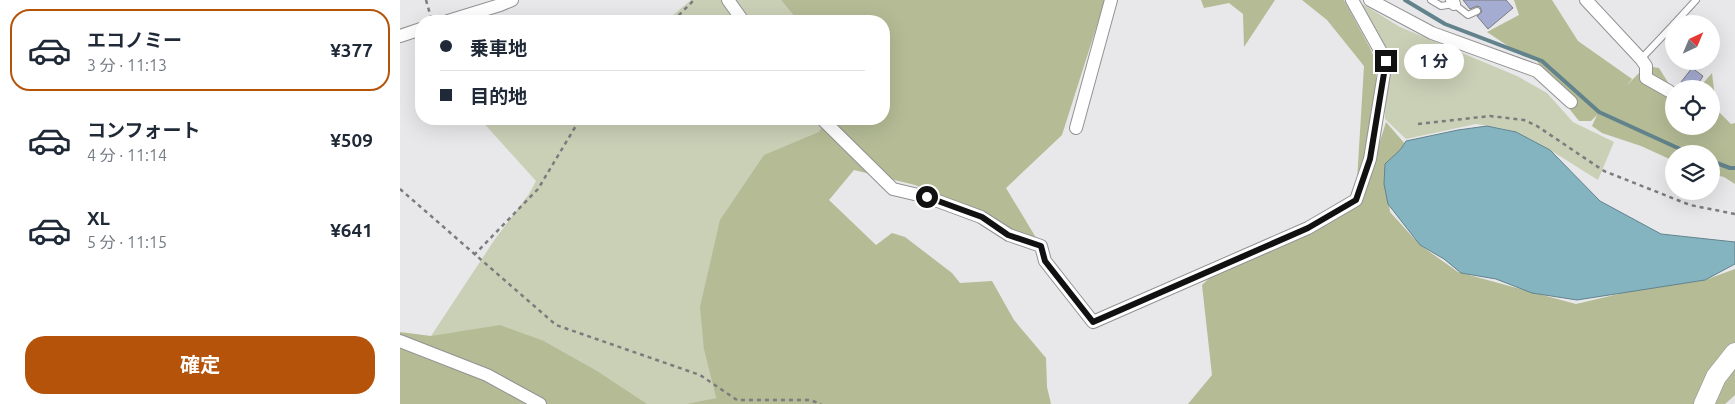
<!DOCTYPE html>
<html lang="ja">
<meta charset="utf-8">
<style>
:root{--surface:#fff;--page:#f2f2f3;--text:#1f2937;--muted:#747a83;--line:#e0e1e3;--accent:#b45309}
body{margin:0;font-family:Ubuntu,"Noto Sans JP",sans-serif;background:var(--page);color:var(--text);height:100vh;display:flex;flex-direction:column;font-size:19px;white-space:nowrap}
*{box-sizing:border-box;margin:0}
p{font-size:16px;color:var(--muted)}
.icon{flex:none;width:28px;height:28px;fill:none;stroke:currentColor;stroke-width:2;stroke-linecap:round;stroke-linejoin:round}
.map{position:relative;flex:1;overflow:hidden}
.sheet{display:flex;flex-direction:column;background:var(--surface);width:400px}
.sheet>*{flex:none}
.top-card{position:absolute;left:15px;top:15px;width:475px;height:110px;border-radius:20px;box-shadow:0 5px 20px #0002;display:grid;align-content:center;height:110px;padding:0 25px;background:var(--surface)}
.needle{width:32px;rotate:44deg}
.buttons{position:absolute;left:1265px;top:15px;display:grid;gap:10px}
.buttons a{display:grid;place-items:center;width:55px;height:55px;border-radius:50%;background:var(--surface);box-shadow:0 5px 20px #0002;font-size:25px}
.end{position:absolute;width:22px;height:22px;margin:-11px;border:6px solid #111112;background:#fff;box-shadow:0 0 0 2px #fff}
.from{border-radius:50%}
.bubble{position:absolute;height:35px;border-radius:18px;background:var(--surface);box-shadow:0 5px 20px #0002;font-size:16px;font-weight:700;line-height:35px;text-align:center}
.top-card b{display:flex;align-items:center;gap:18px;height:48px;font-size:19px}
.top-card b+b{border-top:1px solid var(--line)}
.top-card i{width:12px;height:12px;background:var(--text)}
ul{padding:9px 0 0;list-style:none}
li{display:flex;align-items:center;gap:15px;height:82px;margin:0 10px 8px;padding:0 15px;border:2px solid transparent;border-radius:20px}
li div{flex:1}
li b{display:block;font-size:19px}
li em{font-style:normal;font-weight:700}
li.current{border-color:var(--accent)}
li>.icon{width:45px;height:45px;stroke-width:1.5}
.action{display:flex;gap:10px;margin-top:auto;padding:10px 25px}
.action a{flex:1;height:58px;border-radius:20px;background:var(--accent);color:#fff;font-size:20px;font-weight:700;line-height:58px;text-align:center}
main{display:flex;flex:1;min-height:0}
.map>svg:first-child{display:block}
.green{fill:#cad0b6}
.forest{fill:#b4bb95}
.water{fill:#84b4c0;stroke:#62838c}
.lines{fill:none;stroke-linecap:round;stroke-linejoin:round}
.stream{stroke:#62838c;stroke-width:4}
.building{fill:#a5acd1;stroke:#7b7c7d}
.service-casing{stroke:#929294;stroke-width:8}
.minor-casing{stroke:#929294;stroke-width:14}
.primary-casing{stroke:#929294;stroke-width:21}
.path{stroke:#7c7c7e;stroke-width:2.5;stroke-dasharray:4 4;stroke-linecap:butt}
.service{stroke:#fff;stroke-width:6}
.minor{stroke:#fff;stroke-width:12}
.primary{stroke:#fff;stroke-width:20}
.route{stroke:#111112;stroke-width:6}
</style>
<main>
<section class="sheet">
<ul>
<li class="current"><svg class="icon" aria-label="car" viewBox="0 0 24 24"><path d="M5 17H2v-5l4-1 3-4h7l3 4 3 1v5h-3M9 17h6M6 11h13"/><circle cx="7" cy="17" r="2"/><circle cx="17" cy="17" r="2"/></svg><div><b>エコノミー</b><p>3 分 · 11:13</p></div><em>¥377</em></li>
<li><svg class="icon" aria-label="car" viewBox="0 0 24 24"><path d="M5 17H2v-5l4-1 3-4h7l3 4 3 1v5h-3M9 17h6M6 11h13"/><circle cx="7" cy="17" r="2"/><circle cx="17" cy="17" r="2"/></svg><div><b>コンフォート</b><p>4 分 · 11:14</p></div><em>¥509</em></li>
<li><svg class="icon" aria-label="car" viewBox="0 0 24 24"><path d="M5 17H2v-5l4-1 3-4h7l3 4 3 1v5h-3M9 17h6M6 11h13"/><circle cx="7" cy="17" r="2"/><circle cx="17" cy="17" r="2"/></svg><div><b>XL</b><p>5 分 · 11:15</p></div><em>¥641</em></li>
</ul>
<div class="action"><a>確定</a></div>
</section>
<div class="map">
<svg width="1335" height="404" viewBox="0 0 1335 404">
<rect width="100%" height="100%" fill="#e8e8ea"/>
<g class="green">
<path d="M291,0H381L398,21H266Z"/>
<path d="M961,3L1000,27L1117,76L1147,93L1173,122L1214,142L1198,180C1172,164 1146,146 1117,133C1105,128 1089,126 1076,124L1006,139L985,119L986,61L972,39Z"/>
<path d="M80,119H428L304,350L316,398L293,404H239L194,369L144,341L31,336L95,239L129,194L136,181Z"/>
</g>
<g class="forest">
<path d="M381,0H705L662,135L606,188L641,246L515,185L454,170L429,200L476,245L492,233L505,237L552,273L560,283L592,281L614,320L646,358L647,387L651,404H287L316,398L304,350L300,307L320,220L364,155L419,132L427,119H484V21H398Z"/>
<path d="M801,0H875L844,47L843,14L829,3L804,8Z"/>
<path d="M902,0H944L970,48L976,62V88L971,110L967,145L956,197L964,66L927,20Z"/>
<path d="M1114,0H1152L1178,41L1232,79L1226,86L1246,66L1259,68L1269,84L1276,89H1274V126H1311V89H1298L1312,73L1315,98L1319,112L1331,124L1335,123V184L1324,177L1311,174V154H1274V161L1241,146L1202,133L1192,126L1197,115L1191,121H1179L1152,87L1137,61L1123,56L1087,32L1119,15Z"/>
<path d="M986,122L1006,145L985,169L990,212L1020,245L1058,272L1176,304L1227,292L1305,280L1335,269V395L1325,404H788L812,375L802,285L822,266L962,199Z"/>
<path d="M100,325L144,341L194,369L247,404H0V332L31,336Z"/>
</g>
<path class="water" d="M1087,126L1116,132L1150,150L1200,201L1261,234L1335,242V264L1305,280L1177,300L1132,293L1096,279L1061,273L1044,259L1020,245L988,204L984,184L985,164C994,155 1000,152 1006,141L1058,130Z"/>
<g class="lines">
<g class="stream">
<path d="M1005,0L1045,24L1142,61L1199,112L1291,154"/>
<path d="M1311,161L1330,168H1335"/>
</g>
</g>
<g class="building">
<path d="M1063,0H1106L1113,8L1088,29L1077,16L1082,12L1080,7L1077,6L1070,9Z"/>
<path d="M1292,68L1303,76L1295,89H1291L1281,82Z"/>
</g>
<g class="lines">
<g class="service-casing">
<g id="service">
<path d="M1031,0L1041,6L1054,4L1068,15L1077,11"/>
<path d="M1274,24L1296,0"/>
<path d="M1241,59L1274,24"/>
</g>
</g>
<g class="minor-casing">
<g id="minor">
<path d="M328,0L343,21"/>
<path d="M970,0L1032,33L1137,71L1171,102"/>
<path d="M1052,0L1054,4"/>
<path d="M1186,0L1241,59L1246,66V78L1269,91"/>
<path d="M48,21L100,5L112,0"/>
<path d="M0,36L21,29"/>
<path d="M422,119L493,189L527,197L581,217L609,235L641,246L645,261L693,322L908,228L956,200L970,159L986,61L952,0"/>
<path d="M676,128L711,0"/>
<path d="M0,341L87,375L140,404"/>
</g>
</g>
<g class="primary-casing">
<path id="primary" d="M1304,404L1316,377L1335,353"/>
</g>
<g class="path">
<path d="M26,0L32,21"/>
<path d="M273,21L294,0"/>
<path d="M1018,124L1090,116L1124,120L1137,126L1204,171L1290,205L1335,214"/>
<path d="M0,189L156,325L300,375L337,400H410L421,404"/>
<path d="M74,255L138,189L180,119"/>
</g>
<use href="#service" class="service"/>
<use href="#minor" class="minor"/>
<use href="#primary" class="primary"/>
</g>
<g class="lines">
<path class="route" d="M527,197L582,217L608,235L641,246L645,261L693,322L908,228L956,200L970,159L986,61"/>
</g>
</svg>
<div class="buttons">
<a><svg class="needle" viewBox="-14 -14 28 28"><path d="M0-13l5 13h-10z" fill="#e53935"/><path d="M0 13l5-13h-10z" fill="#747a83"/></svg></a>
<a><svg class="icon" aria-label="locate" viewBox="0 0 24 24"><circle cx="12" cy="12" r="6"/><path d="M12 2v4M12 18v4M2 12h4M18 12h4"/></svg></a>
<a><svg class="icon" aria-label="layers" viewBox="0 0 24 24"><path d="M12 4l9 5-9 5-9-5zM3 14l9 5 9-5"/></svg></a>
</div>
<i class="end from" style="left:527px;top:197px"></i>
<i class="end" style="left:986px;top:61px"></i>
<div class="bubble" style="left:1004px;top:44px;width:60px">1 分</div>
<div class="top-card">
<b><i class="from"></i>乗車地</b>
<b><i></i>目的地</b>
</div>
</div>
</main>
